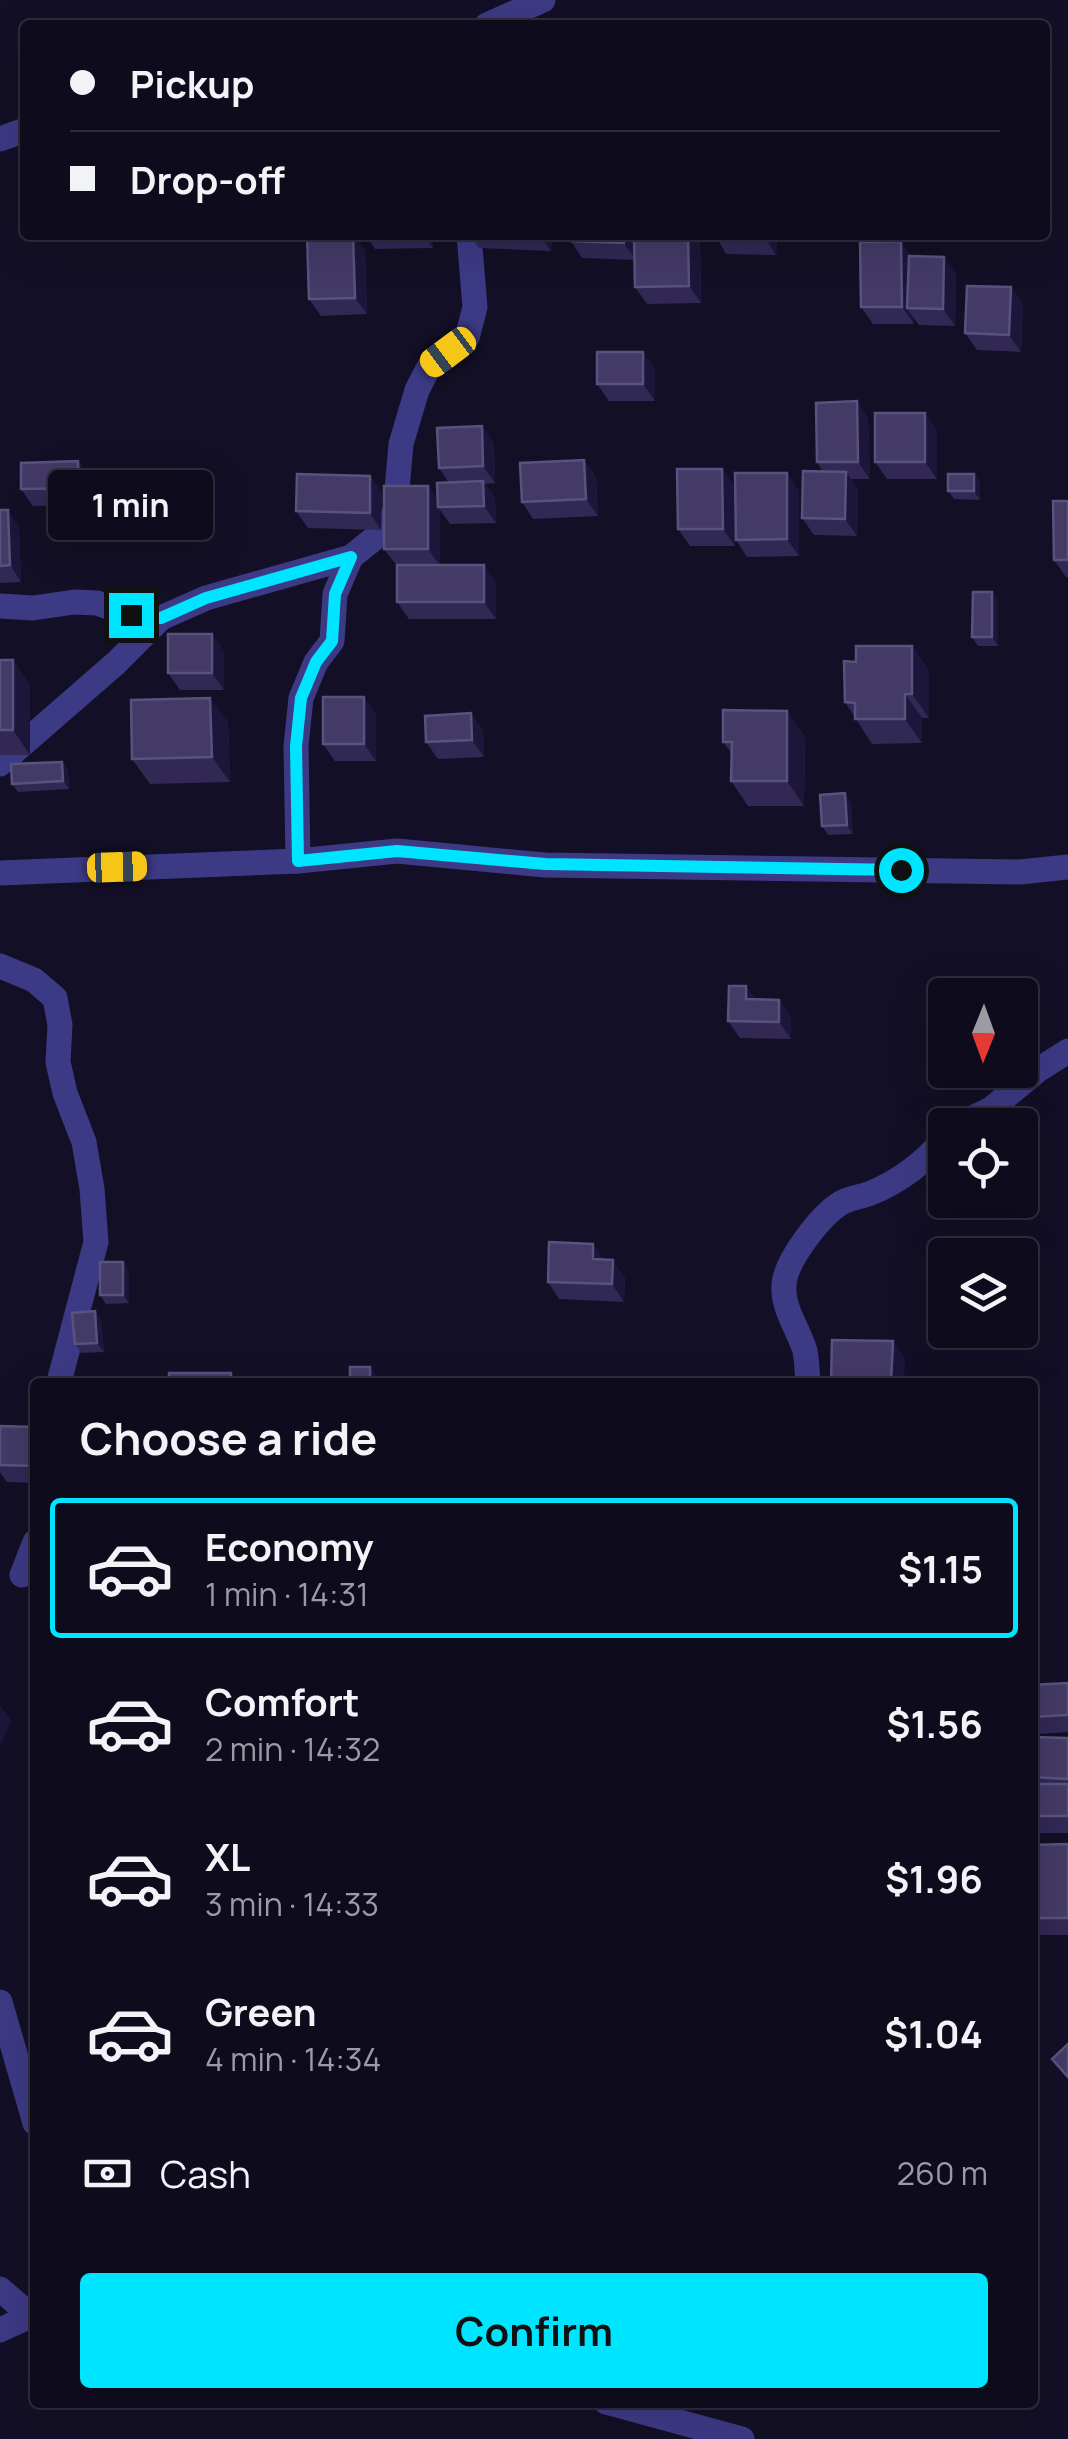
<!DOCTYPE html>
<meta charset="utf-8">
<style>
:root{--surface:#0e0b1c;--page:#1c1929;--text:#f1f3f6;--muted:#9b9ba3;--line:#2e2b3b;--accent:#00e5ff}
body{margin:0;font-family:Manrope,sans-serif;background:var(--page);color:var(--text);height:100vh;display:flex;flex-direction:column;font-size:38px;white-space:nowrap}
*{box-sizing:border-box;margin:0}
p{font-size:32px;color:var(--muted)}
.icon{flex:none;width:55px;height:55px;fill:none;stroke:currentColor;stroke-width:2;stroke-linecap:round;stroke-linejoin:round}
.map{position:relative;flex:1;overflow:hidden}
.details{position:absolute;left:30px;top:1378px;width:1008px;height:1030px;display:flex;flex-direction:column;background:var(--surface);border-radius:10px;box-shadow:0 10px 40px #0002,0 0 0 2px var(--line)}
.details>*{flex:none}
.hud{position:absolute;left:20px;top:20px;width:1030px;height:220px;border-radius:10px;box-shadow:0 10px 40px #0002,0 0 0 2px var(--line);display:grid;align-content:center;height:220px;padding:0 50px;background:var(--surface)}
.needle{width:65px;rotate:181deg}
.controls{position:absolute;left:928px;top:978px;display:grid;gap:20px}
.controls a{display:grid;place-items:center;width:110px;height:110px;border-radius:10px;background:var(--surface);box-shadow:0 10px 40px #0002,0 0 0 2px var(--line);font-size:50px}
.end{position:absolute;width:45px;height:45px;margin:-22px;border:12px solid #00e5ff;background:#111;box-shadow:0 0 0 5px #111}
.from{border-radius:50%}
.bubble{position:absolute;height:70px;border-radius:10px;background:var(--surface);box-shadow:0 10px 40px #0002,0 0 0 2px var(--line);font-size:32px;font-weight:700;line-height:70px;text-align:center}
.car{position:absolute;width:30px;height:60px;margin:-30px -15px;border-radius:12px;box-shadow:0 0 8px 2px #0007;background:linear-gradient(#f5c518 24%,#345 0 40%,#f5c518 0 76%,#345 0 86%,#f5c518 0)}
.hud b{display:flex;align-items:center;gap:35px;height:95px;font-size:38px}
.hud b+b{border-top:2px solid var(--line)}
.hud i{width:25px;height:25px;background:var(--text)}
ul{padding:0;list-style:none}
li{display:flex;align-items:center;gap:30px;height:140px;margin:0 20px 15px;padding:0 30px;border:5px solid transparent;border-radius:10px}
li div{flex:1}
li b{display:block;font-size:38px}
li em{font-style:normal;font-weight:700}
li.selected{border-color:var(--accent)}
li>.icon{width:90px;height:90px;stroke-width:1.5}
h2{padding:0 50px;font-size:45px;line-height:120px}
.pay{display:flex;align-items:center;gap:25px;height:110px;padding:0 50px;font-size:38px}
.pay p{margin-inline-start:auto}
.cta{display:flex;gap:20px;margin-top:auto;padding:20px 50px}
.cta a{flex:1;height:115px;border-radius:10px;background:var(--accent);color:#111;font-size:40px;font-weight:700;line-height:115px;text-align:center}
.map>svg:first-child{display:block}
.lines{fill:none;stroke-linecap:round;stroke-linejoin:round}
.minor{stroke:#3d3a85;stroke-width:25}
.wall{fill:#312854}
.shaded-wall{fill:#1d163a}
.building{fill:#433a66;stroke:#5a527e;stroke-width:2.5}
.route{stroke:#00e5ff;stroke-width:12}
</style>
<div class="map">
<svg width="1068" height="2439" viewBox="0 0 1068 2439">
<rect width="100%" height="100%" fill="#130f26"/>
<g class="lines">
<g class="minor">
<path d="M487,25L543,0"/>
<path d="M0,139L25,130"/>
<path d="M0,606L33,608L74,602L97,603L131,615L161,618"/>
<path d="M0,764L116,663L161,618L206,598L351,557"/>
<path d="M298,861L296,746L301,698L316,662L332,641L335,594L351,557L376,537L395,512L401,444L417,390L430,365L467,338L475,307L469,235"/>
<path d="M0,873L298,861L397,851L545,865L1020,872L1068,867"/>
<path d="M0,966L34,980L55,998L60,1025L58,1062L65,1093L84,1142L92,1189L96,1242L59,1382"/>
<path d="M958,1125L991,1109L1038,1070L1068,1051"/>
<path d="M808,1382C807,1372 807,1361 805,1351C799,1330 782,1308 784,1285C785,1261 821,1215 841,1203C850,1198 861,1197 871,1193C900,1181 925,1162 945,1138"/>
<path d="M22,1575L35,1542"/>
<path d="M0,2002L35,2123"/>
<path d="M0,2289L31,2316"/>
<path d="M0,2330L35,2314"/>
<path d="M606,2402L742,2439"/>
</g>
</g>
<g class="wall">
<path d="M366,235H433V248L375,249Z"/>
<path d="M469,235H552L551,251L479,248Z"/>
<path d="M571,235H699L700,237L701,303L647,304L635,287V260L582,258L571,241Z"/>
<path d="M715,235H777L776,255L726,254Z"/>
<path d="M365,250L367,314L321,316L309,299Z"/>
<path d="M912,256L956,274L955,326L919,325L914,318V324H873L861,307Z"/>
<path d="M1011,287L1023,304L1021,352L977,350L965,333Z"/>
<path d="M655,369V401H609L597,384Z"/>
<path d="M868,418L870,479H851L858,489L857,536L814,535L802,518L823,472L817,462Z"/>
<path d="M482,426L494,444L495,483L485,484L495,498L496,523L450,524L440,510V565L496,582V619H409L397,602V566L384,549L428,486L438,500L449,483L439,468Z"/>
<path d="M937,430V479H887L875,462Z"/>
<path d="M584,460L596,477L598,516L533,519L522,502Z"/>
<path d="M78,461L90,478L91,505L33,506L21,489Z"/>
<path d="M722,469L734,486L735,546H690L678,529Z"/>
<path d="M974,474L980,483V500L954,499L948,491Z"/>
<path d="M370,476L382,493L381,530L308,528L296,511Z"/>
<path d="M799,490V556L747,557L736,540Z"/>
<path d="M1068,501V577H1066L1054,560Z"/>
<path d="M0,510L19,527L21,582L0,583Z"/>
<path d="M992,592L998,600V646H978L972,637Z"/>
<path d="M912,646L929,671V718H922V743L872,744L845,702L856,662Z"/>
<path d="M224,651V690H180L168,673Z"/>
<path d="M0,660H13L30,685V755H0Z"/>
<path d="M376,714V761H335L323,744Z"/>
<path d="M228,722L230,782L150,784L132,759Z"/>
<path d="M483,730L484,757L438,759L426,742Z"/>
<path d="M805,736L804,806H748L731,781L732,754L723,742Z"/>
<path d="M62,762L68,770L69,789L18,792L12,784Z"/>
<path d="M851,802L853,834L828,835L822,826Z"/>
<path d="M746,986L755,999L779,1000L791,1017V1039L740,1038L728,1021Z"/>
<path d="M593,1244L604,1260L625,1277L624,1302L559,1299L548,1282Z"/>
<path d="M129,1270V1303L106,1304L100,1295Z"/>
<path d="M95,1311L101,1320L104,1352L81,1353L75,1344Z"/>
<path d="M370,1367L376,1376V1382H351L350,1380Z"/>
<path d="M35,1427V1483L7,1482L0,1472V1465Z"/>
<path d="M1068,1683V1732L1041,1734L1032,1722V1685Z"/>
<path d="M1032,1737L1068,1738V1833H1037L1032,1826Z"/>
<path d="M1068,1844V1935H1038L1032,1927V1845Z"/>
</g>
<g class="shaded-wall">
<path d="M353,235L365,250L367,314L355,298Z"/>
<path d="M424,235H433V248Z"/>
<path d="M540,235H552L551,251Z"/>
<path d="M625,235H637L636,260L624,243Z"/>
<path d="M688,235H699L700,237L701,303L689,286Z"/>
<path d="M765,235H777L776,255L765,238Z"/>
<path d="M901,241L913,258L907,308L914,318V324L902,307Z"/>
<path d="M944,257L956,274L955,326L943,309Z"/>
<path d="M1011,287L1023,304L1021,352L1009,335Z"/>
<path d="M643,352L655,369V401L643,384Z"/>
<path d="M857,401L868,418L870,479L858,462Z"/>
<path d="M925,413L937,430V479L925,462Z"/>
<path d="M482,426L494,444L495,483L483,466Z"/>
<path d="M584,460L596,477L598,516L586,499Z"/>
<path d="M78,461L90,478L91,505L79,488Z"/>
<path d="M722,469L734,486L735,546L723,529Z"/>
<path d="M846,472L858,489L857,536L845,519Z"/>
<path d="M787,473L799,490V556L787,539Z"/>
<path d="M974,474L980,483V500L974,491Z"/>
<path d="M370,476L382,493L381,530L370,513Z"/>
<path d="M483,481L495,498L496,523L484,506Z"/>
<path d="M428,486L440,503L438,507L440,510V566L428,549Z"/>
<path d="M8,510L19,527L21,582L10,565Z"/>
<path d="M484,565L496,582V619L484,602Z"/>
<path d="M992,592L998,600V646L992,637Z"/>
<path d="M212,634L224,651V690L212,673Z"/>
<path d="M912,646L929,671V718L912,694Z"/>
<path d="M13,660L30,685V755L13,730Z"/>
<path d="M905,694L922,718V743L905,719Z"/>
<path d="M364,697L376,714V761L364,744Z"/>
<path d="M210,698L228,722L230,782L212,757Z"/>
<path d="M787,711L805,736L804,806L787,781Z"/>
<path d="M471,713L483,730L484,757L472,740Z"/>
<path d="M62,762L68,770L69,789L63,781Z"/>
<path d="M845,793L851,802L853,834L847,825Z"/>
<path d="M746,986L758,1003L746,999Z"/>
<path d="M779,1000L791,1017V1039L779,1022Z"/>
<path d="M593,1244L605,1261L593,1259Z"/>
<path d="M613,1260L625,1277L624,1302L612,1284Z"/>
<path d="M123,1262L129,1270V1303L123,1295Z"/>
<path d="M95,1311L101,1320L104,1352L97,1343Z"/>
<path d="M893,1341L905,1358L904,1382H891Z"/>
<path d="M370,1367L376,1376V1382H371L370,1380Z"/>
<path d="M0,1705L11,1720L0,1747Z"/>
</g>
<g class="building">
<path d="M307,235H353L355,298L309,299Z"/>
<path d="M571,235H625L624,243L571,241Z"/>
<path d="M634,235H688L689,286L635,287Z"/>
<path d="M715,235H765V238L715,237Z"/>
<path d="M901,241L902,307H861L860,242Z"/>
<path d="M909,256L944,257L943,309L907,308Z"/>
<path d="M967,286L1011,287L1009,335L965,333Z"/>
<rect x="597" y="352" width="46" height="32"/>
<path d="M857,401L858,462H817L816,403Z"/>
<rect x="875" y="413" width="50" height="49"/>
<path d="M482,426L483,466L439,468L437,428Z"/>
<path d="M584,460L586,499L522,502L520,463Z"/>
<path d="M78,461L79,488L21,489V463Z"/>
<path d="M677,469H722L723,529H678Z"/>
<path d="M803,471L846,472L845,519L802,518Z"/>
<path d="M735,473H787V539L736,540Z"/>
<path d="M297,474L370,476V513L296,511Z"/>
<rect x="948" y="474" width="26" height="17"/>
<path d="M483,481L484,506L438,507L437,483Z"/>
<rect x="384" y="486" width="44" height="63"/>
<path d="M1053,501H1068V560H1054Z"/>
<path d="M0,510H8L10,565L0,566Z"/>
<rect x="397" y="565" width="87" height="37"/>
<path d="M973,592H992V637H972Z"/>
<rect x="168" y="634" width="44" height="39"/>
<path d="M856,646H912V694H905V719H855V703L845,702L844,661L856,662Z"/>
<rect x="0" y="660" width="13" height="70"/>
<rect x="323" y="697" width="41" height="47"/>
<path d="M210,698L212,757L132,759L131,700Z"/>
<path d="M723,710L787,711V781H731L732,742H723Z"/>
<path d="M471,713L472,740L426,742L425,716Z"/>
<path d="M62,762L63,781L12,784L11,764Z"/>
<path d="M845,793L847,825L822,826L820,795Z"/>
<path d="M729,986H746V999L779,1000V1022L728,1021Z"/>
<path d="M549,1242L593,1244V1259L613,1260L612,1284L548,1282Z"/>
<rect x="100" y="1262" width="23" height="33"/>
<path d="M95,1311L97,1343L75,1344L72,1313Z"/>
<path d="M832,1340L893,1341L891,1382H831Z"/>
<rect x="350" y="1367" width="20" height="13"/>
<rect x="169" y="1373" width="62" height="9"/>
<path d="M0,1426L35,1427V1466L0,1465Z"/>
<path d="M1068,1683V1715L1032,1717V1685Z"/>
<path d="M1032,1737L1068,1738V1779L1032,1777Z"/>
<rect x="1032" y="1784" width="36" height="32"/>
<path d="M1068,1844V1918H1032V1845Z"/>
<path d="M1068,2044V2077L1052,2059Z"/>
</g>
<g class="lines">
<path class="route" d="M131,615L161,618L206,598L351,557L335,594L332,641L316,662L301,698L296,746L298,861L397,851L545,864L901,870"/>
</g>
</svg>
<div class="controls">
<a><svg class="needle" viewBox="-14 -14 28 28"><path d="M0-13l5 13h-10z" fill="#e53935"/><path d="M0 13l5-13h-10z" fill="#9b9ba3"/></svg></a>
<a><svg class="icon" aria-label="locate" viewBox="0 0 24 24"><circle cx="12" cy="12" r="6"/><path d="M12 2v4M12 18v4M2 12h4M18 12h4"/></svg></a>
<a><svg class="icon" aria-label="layers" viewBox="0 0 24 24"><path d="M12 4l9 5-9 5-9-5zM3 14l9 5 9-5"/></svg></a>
</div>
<i class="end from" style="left:901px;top:870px"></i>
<i class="end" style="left:131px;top:615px"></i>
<div class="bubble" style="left:48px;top:470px;width:165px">1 min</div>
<i class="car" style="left:448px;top:352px;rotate:233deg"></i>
<i class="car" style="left:117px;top:867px;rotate:88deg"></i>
<div class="hud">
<b><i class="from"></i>Pickup</b>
<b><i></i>Drop-off</b>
</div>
<section class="details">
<h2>Choose a ride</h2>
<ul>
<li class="selected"><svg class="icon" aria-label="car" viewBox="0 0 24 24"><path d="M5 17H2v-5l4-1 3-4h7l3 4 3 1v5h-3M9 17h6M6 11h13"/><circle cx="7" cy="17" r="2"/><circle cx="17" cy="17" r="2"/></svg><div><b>Economy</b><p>1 min · 14:31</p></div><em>$1.15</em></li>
<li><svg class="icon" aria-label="car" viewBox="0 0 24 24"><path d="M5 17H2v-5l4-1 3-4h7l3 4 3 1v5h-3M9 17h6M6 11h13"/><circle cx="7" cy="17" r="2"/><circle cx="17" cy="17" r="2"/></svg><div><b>Comfort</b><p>2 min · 14:32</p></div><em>$1.56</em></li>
<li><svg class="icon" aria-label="car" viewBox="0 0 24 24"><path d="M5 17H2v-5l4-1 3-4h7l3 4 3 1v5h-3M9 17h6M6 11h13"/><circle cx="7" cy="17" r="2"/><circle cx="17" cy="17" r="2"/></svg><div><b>XL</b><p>3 min · 14:33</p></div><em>$1.96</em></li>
<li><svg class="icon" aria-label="car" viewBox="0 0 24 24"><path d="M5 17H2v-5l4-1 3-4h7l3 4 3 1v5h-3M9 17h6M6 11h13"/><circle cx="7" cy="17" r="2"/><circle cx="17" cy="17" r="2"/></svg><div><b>Green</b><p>4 min · 14:34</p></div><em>$1.04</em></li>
</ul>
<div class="pay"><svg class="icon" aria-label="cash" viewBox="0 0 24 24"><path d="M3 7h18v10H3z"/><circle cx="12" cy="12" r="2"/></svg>Cash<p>260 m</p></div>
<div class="cta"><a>Confirm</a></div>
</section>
</div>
